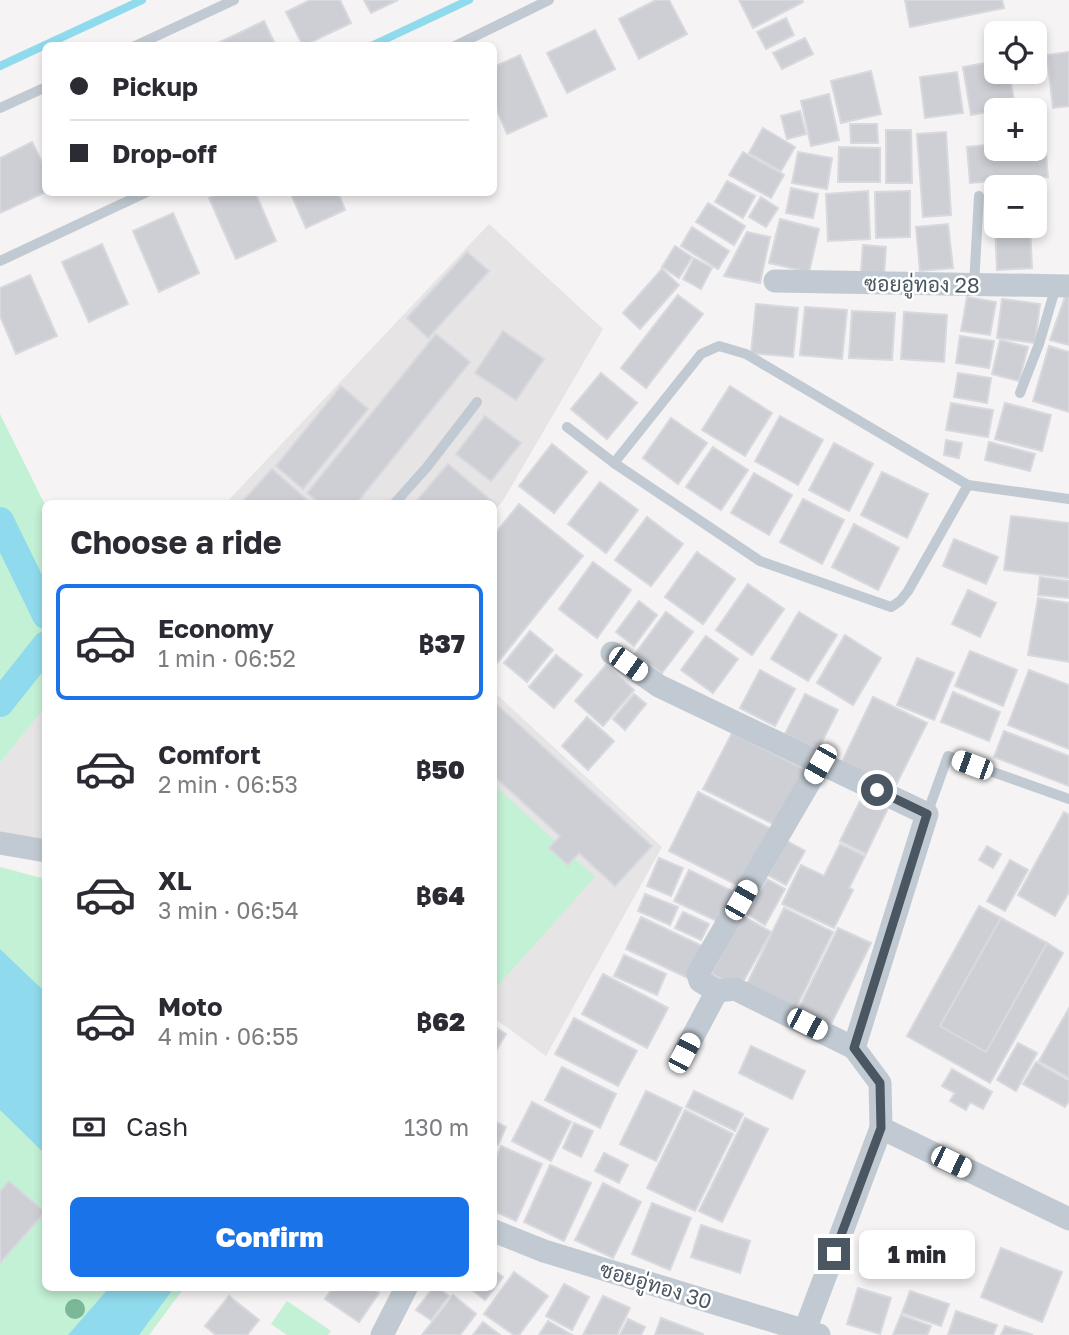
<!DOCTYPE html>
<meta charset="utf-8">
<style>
:root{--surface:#fff;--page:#f7f7f7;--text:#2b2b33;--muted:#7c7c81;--line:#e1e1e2;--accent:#1a73e8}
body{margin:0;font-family:"Golos Text",Sarabun,sans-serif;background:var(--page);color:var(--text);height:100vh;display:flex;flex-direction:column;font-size:26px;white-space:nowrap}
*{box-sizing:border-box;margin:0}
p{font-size:23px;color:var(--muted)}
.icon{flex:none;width:38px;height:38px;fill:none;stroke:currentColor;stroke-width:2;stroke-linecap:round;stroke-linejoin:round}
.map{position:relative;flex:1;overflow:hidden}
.side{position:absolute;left:42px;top:500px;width:455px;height:791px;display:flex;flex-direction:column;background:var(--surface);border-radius:10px;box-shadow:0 4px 10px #0003}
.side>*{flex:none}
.hud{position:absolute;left:42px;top:42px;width:455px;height:154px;border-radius:10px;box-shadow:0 4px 10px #0003;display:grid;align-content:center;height:154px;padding:0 28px;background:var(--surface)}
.tools{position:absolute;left:984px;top:21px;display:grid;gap:14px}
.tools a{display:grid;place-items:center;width:63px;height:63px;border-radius:10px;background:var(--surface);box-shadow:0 4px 10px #0003;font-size:35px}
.end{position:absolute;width:32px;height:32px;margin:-16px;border:9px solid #4a5661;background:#fff;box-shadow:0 0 0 4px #fff}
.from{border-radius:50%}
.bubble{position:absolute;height:49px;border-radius:10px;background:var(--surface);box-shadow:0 4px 10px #0003;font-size:23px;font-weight:800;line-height:49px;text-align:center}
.car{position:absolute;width:21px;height:42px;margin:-21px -10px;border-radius:9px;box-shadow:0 0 5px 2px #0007;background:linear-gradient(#fff 24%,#345 0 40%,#fff 0 76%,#345 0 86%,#fff 0)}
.hud b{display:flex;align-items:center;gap:24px;height:66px;font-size:26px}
.hud b+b{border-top:2px solid var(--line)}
.hud i{width:18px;height:18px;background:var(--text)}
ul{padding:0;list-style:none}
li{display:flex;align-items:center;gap:21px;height:116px;margin:0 14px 10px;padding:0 14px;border:4px solid transparent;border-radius:10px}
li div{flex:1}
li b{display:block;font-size:26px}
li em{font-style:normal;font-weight:800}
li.current{border-color:var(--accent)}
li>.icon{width:63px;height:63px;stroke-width:1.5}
h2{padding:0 28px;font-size:32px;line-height:84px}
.pay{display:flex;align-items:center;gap:18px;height:77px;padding:0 28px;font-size:26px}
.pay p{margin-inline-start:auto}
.cta{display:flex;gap:14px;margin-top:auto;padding:14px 28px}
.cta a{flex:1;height:80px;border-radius:10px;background:var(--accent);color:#fff;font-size:28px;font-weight:800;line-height:80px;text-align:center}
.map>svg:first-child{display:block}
.education{fill:#e6e4e5}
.green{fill:#c3f1d5}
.water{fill:#90daee}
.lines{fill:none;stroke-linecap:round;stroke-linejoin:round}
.stream{stroke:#90daee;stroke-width:8}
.canal{stroke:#90daee;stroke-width:28}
.building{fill:#cdcfd5;stroke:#d7d9de;stroke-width:2}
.service{stroke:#c1cad2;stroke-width:10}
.minor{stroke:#c1cad2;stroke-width:23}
.tree{fill:#7bb799}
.route{stroke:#4a5661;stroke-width:9}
.labels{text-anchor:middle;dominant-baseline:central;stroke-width:5;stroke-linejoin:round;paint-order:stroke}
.street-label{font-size:21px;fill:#4a5661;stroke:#fff}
</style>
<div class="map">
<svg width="1069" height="1335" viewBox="0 0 1069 1335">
<rect width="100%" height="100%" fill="#f5f3f3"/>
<g class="education">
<path d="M489,224L603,329L504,499L494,512V504H225Z"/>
<path d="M494,692L662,847L546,1056L494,1018Z"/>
<path d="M45,707V840L0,833V763Z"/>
</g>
<g class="green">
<path d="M0,414L46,507L45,707L0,763Z"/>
<path d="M494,785L555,841L549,848L568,865L574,858L595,877L494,990Z"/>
<path d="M0,867L45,879L46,1288H184L149,1335H0Z"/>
<path d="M287,1301L331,1331L328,1335H287L271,1324Z"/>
</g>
<g class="water">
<path d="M0,949L45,992V1154L0,1110Z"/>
<path d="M109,1288H174L139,1335H68Z"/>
</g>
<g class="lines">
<g class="stream">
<path d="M371,46L469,0"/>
<path d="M0,66L142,0"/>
</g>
<g class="canal">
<path d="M0,521L46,615"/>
<path d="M0,703L46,645"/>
</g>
</g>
<g class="building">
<path d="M310,0H340L351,23L303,46L286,12Z"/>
<path d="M364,0H398L371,13Z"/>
<path d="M656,0H669L687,34L639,59L619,19Z"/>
<path d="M739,0H802L803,2L753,28Z"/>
<path d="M905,0H1002L1004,8L910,27Z"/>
<path d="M786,18L794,35L766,49L757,32Z"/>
<path d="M264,21L276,46H217L216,44Z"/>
<path d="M595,30L615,69L567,93L547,53Z"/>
<path d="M805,38L813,54L782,69L773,53Z"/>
<path d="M1069,52V106L1053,108L1047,55Z"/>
<path d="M520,55L547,116L507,134L494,103V67Z"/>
<path d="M996,61V72H1009L1015,107L971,115L963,67Z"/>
<path d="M871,71L881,114L841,123L831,81Z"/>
<path d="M957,72L963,113L925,118L920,77Z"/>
<path d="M829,94L839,140L811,146L801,101Z"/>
<path d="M800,111L806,134L787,139L781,116Z"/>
<path d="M850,124H877L878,143H851Z"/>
<path d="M763,128L795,147L781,171L749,153Z"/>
<path d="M886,130H911L912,183H886Z"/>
<path d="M946,132L951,215L923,217L917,134Z"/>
<path d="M1045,140L1048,177L970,183L967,147L996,144V149H1034V141Z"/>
<path d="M32,142L46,170V192L0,213V158Z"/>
<path d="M839,147L880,148V182H838Z"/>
<path d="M743,152L784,175L771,198L729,175Z"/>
<path d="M798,152L832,158L827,189L792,183Z"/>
<path d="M727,181L755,196L743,218L715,202Z"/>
<path d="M1044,182L1045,197L1034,198V187H1012L1011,185Z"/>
<path d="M791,188L818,194L813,218L786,213Z"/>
<path d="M868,191L870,239L828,241L826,194Z"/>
<path d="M910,191V237L876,238L875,192Z"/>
<path d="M221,192H255L276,241L236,259L209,198Z"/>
<path d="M290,192H338L345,210L306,228Z"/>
<path d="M761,197L778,208L766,227L749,217Z"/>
<path d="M708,203L745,226L734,245L696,222Z"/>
<path d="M173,213L199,273L159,292L133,231Z"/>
<path d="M780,219L819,229L809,272L769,263Z"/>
<path d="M948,224L953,268L920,271L916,227Z"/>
<path d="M995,225L1030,226L1032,268L997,270Z"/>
<path d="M692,227L729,251L718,269L681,246Z"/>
<path d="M747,232L770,237L760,283L724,276Z"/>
<path d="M102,244L128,304L89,322L62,262Z"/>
<path d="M863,245L886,247L884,275L861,273Z"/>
<path d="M675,246L692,257L679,278L662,267Z"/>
<path d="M467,252L489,271L428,338L407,318Z"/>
<path d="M694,258L712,268L701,289L683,279Z"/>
<path d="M662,269L679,285L640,329L623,313Z"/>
<path d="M30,275L57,336L16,354L0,316V288Z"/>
<path d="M678,295L703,314L646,388L621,368Z"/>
<path d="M967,297L996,302L990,335L961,331Z"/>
<path d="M1065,297H1069V345L1050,340Z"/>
<path d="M1002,299L1040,304L1035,343L997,338Z"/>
<path d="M756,304L798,308L793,357L751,353Z"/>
<path d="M805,307L847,310L842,359L800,355Z"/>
<path d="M852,311L895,313L892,360L849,358Z"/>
<path d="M904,312L947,315L944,362L901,359Z"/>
<path d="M503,331L544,359L516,400L475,373Z"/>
<path d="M436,334L470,362L356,504H321L307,493Z"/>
<path d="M960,336L994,341L989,368L956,363Z"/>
<path d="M1000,340L1028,347L1019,381L992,374Z"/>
<path d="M1049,346L1069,352V412L1033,401Z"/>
<path d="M601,373L637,403L607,439L571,409Z"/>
<path d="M958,373L991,378L987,403L954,397Z"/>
<path d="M341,386L368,409L303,489L276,466Z"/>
<path d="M730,386L772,413L745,456L702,430Z"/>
<path d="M951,403L993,410L988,437L946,430Z"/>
<path d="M1005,403L1051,415L1042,451L995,439Z"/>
<path d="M485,416L521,443L491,481L456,454Z"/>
<path d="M780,416L823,440L798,485L755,461Z"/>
<path d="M671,418L707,443L678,484L643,458Z"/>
<path d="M946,440L962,443L959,458L944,455Z"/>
<path d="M989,442L1035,454L1030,471L985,460Z"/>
<path d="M834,443L873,464L849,511L809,490Z"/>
<path d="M552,444L587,472L554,513L519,486Z"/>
<path d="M713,447L748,470L721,510L686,487Z"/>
<path d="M448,464L494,503L493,504H414Z"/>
<path d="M272,469L312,504H240Z"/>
<path d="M882,472L928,494L907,538L861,515Z"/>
<path d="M754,473L792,495L769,535L731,513Z"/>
<path d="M600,482L638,510L606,553L568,524Z"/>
<path d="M803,499L844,520L822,564L780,542Z"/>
<path d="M519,504L583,556L494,667V535Z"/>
<path d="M1011,516L1069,523V578L1004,570Z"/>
<path d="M647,517L683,544L651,586L615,560Z"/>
<path d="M854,524L899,548L878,590L832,567Z"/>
<path d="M954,539L998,557L986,584L943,566Z"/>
<path d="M697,552L735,579L703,624L665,597Z"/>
<path d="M593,562L631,590L597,638L559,609Z"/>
<path d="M1040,577L1069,581V598L1038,595Z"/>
<path d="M748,584L784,609L752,655L716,630Z"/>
<path d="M968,590L996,603L980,637L952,624Z"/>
<path d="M1038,598L1069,603V662L1028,655Z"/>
<path d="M639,601L657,615L634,646L616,632Z"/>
<path d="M666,612L693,632L662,673L635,654Z"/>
<path d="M799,612L837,635L808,681L771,659Z"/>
<path d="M530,631L553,650L527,682L504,663Z"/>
<path d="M845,635L881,658L853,705L817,683Z"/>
<path d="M706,636L738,659L713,693L681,670Z"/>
<path d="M970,651L1017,670L1003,706L955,686Z"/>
<path d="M556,655L582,675L554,708L529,687Z"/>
<path d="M917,658L954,673L934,720L897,705Z"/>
<path d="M606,665L634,690L603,726L575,701Z"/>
<path d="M760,670L795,689L775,726L740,708Z"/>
<path d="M1029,670L1069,685V749L1008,725Z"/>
<path d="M953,692L1000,712L989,741L941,722Z"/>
<path d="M634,694L646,704L625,730L613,719Z"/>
<path d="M805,694L838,710L818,750L785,734Z"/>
<path d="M873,697L927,723L893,791L840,766Z"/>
<path d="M494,702L652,846L615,886L579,853L568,865L549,848L560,836L494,776Z"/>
<path d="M587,717L614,741L588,770L562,746Z"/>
<path d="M1004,731L1069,756V786L994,757Z"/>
<path d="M732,733L806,770L777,826L703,789Z"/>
<path d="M698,792L771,829L741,887L669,851Z"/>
<path d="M864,793L889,806L866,854L840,841Z"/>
<path d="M1064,812L1069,815V892L1055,916L1018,895Z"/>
<path d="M787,841L805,851L786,885L768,875Z"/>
<path d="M840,844L865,856L849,888L853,890L834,928L782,904L801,865L824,876Z"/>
<path d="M987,846L1001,854L993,868L979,860Z"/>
<path d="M659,858L683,868L671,896L647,886Z"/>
<path d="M1010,860L1028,870L1005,911L987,901Z"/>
<path d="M689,870L736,893L721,923L674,901Z"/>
<path d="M767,879L785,889L765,925L747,914Z"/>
<path d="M645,894L678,907L670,925L638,911Z"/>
<path d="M979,906L1001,918L940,1026L986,1052L1047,943L1063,953L990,1083L907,1036Z"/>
<path d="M784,908L833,932L792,1016L743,992Z"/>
<path d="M683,912L709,924L701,940L675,928Z"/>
<path d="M743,916L771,932L739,989L711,973Z"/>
<path d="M641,917L704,947L690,979L626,949Z"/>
<path d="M1001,918L1047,943L986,1052L940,1026Z"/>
<path d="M838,928L871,943L828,1030L796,1014Z"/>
<path d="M624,955L666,974L657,995L614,976Z"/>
<path d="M603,974L668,1008L647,1048L582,1014Z"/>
<path d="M1069,1008V1078L1039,1061Z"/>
<path d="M574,1018L637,1051L618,1086L555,1054Z"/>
<path d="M494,1026L506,1034L494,1054Z"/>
<path d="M1018,1043L1037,1053L1016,1091L997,1080Z"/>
<path d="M751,1046L805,1071L792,1099L739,1073Z"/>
<path d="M1036,1062L1069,1081V1101L1065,1107L1023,1084Z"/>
<path d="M562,1067L616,1094L600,1128L545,1100Z"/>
<path d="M952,1069L992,1092L983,1109L970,1102L966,1110L950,1101L955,1093L942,1086Z"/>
<path d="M646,1091L682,1108L656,1161L620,1144Z"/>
<path d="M694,1091L743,1114L735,1131L686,1107Z"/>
<path d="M532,1102L571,1122L551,1161L512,1141Z"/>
<path d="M685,1110L733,1134L695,1211L647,1188Z"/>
<path d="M745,1118L768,1129L722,1222L699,1211Z"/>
<path d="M494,1121L506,1127L498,1145L494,1143Z"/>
<path d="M574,1123L593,1131L581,1157L563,1148Z"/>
<path d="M501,1146L542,1164L516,1221L494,1211V1163Z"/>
<path d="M604,1153L628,1165L619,1183L595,1171Z"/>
<path d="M550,1165L591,1183L564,1241L524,1222Z"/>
<path d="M9,1181L45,1212L0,1263V1191Z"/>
<path d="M603,1183L641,1202L613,1258L575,1240Z"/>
<path d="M652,1203L691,1218L670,1270L632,1254Z"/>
<path d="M701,1225L750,1241L740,1273L691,1257Z"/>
<path d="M1001,1248L1062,1272L1042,1322L981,1297Z"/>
<path d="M494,1270L503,1277L485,1300L472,1290L474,1288H494Z"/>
<path d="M514,1272L548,1296L519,1335H514L484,1314Z"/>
<path d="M564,1284L589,1297L572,1330L546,1316Z"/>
<path d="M333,1288H371L379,1293L359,1322L325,1299Z"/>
<path d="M433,1288H438L449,1296L431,1320L416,1310Z"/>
<path d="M858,1288L891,1298L880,1334L847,1324Z"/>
<path d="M910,1291L949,1304L941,1326L902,1313Z"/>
<path d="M453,1295L476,1314L460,1335H422Z"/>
<path d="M229,1296L259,1320L247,1335H216L205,1326Z"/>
<path d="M603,1296L630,1308L617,1335H583Z"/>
<path d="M956,1311L997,1325L993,1335H948Z"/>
<path d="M901,1315L931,1326L927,1335H893Z"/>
<path d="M661,1318L703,1334V1335H655Z"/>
<path d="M628,1319L645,1327L641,1335H620Z"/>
<path d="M548,1321L572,1335H539Z"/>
<path d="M483,1322L500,1335H473Z"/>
<path d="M1005,1326L1033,1335H1001Z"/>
</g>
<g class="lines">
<g class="service">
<path d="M135,46L234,0"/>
<path d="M455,46L549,0"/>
<path d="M0,108L46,87"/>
<path d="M0,261L147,192"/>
<path d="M974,285L979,196"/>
<path d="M1020,393L1039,344L1056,286"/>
<path d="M567,427L614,463L760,561L891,607L900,601L908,591L968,485"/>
<path d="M614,463L701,354L719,346L746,354L968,485L1069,499"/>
<path d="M394,504L427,467L477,402"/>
<path d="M927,814L948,756L1069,799"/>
</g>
<g class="minor">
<path d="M775,281L1069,286"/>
<path d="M612,653L659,686L927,814L854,1048L880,1083L881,1128L1069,1219"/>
<path d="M0,843L46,851"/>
<path d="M717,991L700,981L698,974L701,968L820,764"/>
<path d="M684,1053L717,991L735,989L854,1048"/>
<path d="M494,1231L544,1251L819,1335"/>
<path d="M805,1330L881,1128"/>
<path d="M382,1335L406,1288"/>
</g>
</g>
<circle class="tree" cx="75" cy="1309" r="10"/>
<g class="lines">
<path class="route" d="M834,1254L881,1128L880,1083L854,1048L927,814L877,790"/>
</g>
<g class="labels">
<g class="street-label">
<text transform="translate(922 284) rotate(1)">ซอยอู่ทอง 28</text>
<text transform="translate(656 1285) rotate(17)">ซอยอู่ทอง 30</text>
</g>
</g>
</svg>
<div class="tools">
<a><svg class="icon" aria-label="locate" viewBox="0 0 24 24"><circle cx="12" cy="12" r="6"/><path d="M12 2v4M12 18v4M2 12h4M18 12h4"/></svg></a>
<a>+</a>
<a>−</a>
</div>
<i class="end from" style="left:877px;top:790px"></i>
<i class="end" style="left:834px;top:1254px"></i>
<div class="bubble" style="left:859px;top:1230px;width:116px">1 min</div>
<i class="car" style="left:628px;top:664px;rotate:125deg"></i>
<i class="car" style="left:820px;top:764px;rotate:210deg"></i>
<i class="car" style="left:972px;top:765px;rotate:290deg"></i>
<i class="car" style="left:741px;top:900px;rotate:30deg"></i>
<i class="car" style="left:807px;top:1024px;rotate:117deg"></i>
<i class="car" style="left:684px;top:1053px;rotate:28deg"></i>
<i class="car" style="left:951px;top:1162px;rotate:116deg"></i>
<div class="hud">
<b><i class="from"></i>Pickup</b>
<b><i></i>Drop-off</b>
</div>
<section class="side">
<h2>Choose a ride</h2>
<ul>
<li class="current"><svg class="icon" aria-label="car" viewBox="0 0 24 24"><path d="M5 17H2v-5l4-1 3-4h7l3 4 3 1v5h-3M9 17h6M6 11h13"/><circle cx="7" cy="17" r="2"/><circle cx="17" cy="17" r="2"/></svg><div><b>Economy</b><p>1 min · 06:52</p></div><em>฿37</em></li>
<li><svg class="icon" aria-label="car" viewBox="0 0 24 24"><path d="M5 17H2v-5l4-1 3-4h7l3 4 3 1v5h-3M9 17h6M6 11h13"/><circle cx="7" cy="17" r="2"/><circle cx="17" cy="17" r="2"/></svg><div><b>Comfort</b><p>2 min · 06:53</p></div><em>฿50</em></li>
<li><svg class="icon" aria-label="car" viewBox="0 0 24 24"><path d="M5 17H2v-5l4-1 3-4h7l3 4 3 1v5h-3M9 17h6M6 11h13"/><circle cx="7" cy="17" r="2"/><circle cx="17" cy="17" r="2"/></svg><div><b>XL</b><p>3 min · 06:54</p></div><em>฿64</em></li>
<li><svg class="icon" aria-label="car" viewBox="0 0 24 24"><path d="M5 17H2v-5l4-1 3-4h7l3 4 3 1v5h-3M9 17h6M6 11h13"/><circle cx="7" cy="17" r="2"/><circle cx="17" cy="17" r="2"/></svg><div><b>Moto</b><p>4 min · 06:55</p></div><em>฿62</em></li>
</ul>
<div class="pay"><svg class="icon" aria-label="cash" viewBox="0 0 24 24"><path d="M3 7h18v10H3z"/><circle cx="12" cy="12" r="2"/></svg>Cash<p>130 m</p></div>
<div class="cta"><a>Confirm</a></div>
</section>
</div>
